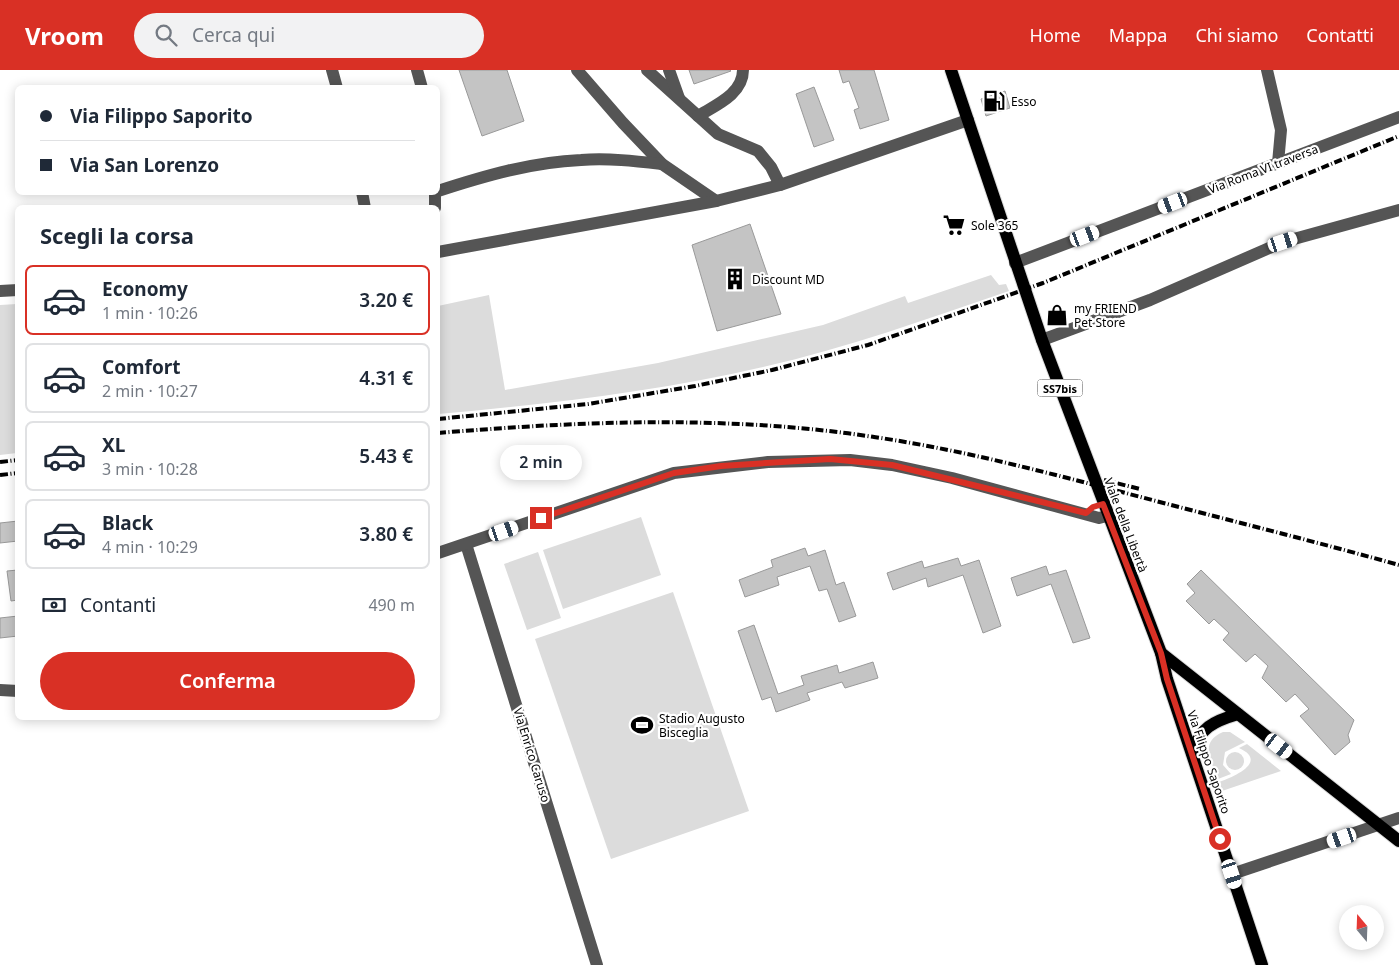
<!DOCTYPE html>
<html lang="it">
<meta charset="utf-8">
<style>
:root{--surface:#fff;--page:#f2f2f3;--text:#1f2937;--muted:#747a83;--line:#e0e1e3;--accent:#d93025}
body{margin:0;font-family:"Noto Sans",sans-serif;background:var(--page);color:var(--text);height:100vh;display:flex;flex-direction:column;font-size:19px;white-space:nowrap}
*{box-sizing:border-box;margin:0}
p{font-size:16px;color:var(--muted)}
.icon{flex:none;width:28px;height:28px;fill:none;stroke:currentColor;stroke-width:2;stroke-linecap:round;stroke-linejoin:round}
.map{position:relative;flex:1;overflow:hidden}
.details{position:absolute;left:15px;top:135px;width:425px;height:515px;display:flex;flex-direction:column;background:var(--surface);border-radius:8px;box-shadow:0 2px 12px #0003}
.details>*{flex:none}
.hud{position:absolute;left:15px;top:15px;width:425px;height:110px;border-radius:8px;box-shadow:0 2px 12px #0003;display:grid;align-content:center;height:110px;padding:0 25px;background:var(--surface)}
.needle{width:32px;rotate:341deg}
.fabs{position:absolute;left:1339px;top:835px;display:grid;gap:10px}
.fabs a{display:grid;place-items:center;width:45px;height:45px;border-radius:50%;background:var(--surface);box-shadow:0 2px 12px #0003;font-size:25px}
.end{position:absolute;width:22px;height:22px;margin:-11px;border:6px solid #d93025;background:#fff;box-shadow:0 0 0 2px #fff}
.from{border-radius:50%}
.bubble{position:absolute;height:35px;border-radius:18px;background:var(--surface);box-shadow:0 2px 12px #0003;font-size:16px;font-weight:600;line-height:35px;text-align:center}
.car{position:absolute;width:15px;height:30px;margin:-15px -8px;border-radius:6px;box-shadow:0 0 4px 1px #0007;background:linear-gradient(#fff 24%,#345 0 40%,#fff 0 76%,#345 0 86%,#fff 0)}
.hud b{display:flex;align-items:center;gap:18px;height:48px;font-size:19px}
.hud b+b{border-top:1px solid var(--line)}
.hud i{width:12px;height:12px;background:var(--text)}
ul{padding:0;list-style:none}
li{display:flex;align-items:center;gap:15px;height:70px;margin:0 10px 8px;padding:0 15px;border:2px solid var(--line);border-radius:8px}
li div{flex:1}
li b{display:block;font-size:19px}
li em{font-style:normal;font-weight:600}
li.current{border-color:var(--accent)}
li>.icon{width:45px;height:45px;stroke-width:1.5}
h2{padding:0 25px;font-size:22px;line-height:60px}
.pay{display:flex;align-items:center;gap:12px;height:55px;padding:0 25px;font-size:19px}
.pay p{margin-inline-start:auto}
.button{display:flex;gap:10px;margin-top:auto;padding:10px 25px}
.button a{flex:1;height:58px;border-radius:30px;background:var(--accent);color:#fff;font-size:20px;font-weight:600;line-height:58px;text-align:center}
header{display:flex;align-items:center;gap:30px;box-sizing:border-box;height:70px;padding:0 25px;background:var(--accent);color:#fff}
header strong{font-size:24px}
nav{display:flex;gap:28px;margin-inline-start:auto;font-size:18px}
.search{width:350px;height:45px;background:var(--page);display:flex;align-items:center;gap:12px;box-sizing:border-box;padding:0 18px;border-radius:28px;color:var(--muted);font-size:19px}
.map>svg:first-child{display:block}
.green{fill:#dcdcdc}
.building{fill:#c4c4c4;stroke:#999}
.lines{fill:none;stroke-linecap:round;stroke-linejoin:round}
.major-casing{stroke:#dbdbdb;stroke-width:14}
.minor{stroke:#555;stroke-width:12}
.major{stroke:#000;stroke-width:12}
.rail{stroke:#000;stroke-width:4;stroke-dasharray:8 2.5 1 2.5;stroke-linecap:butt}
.route{stroke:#d93025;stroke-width:6}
.labels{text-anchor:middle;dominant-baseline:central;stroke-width:4.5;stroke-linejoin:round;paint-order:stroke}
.shield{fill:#fff;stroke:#4c4c4c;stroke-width:1}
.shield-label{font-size:11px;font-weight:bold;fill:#000}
.poi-label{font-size:12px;fill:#000;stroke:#fff;text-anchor:start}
.street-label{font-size:12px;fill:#000;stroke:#fff}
</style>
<header>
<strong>Vroom</strong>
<div class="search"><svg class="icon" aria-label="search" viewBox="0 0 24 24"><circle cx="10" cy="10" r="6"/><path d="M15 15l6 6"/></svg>Cerca qui</div>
<nav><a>Home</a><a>Mappa</a><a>Chi siamo</a><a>Contatti</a></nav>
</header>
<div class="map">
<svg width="1399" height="895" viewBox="0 0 1399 895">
<rect width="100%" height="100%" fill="#fff"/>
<g class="green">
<path d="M991,205L999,215L1006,214L1009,221C927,249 847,278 763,297C656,322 547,334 438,344V236L489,225L505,320L658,293L823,255L905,226L908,233Z"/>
<path d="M17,234V383L0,385V235Z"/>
<path d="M641,447L661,505L563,539L543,480Z"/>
<path d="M538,482L561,548L527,560L504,494Z"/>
<path d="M673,522L749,741L611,789L535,569Z"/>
<path d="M1223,662H1230L1245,672L1225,682L1223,695L1231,704L1218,709C1211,691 1199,672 1223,662Z"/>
<path d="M1247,674L1281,701L1222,721L1219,712C1231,708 1270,692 1239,678Z"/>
<circle cx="1235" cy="691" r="9"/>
</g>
<g class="building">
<path d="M459,0H507L524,51L482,66Z"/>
<path d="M689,0H730L731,1L694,14Z"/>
<path d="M839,0H874L889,50L860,59L854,40L859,38L849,11L843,13Z"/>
<path d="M814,17L834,70L814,77L796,24Z"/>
<path d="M1005,21L1010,38L986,46L981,29Z"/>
<path d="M750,154L781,244L717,261L692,175Z"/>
<path d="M18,451V471L0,473V453Z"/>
<path d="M805,478L808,486L825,480L836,515L844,512L856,546L839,552L827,519L819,521L810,496L777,507L779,515L745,527L739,510L773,497L771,490Z"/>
<path d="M958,488L961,496L979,490L1001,556L983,563L963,505L928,517L926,508L893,520L887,503L922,491L924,498Z"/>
<path d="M1046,496L1049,505L1066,500L1090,568L1073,573L1051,514L1017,526L1011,508Z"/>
<path d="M18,500V530L11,531L7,501Z"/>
<path d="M1201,500L1354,650L1348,665L1350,672L1335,685L1300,646L1309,639L1295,624L1286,632L1262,608L1268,596L1255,584L1246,592L1223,570L1229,563L1214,549L1209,554L1186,531L1195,523L1187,514Z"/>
<path d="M18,546V566L0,568V548Z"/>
<path d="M754,555L778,624L804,615L801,606L837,595L839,603L873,592L878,608L845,618L842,612L807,623L810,630L776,642L771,627L762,630L738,561Z"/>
</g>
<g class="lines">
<g class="major-casing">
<g id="major">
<path d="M951,0L1042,270L1161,583L1167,609L1262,895"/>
<path d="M1161,583L1399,771"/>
<path d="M1192,683C1199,658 1214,651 1238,644"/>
</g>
</g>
<g class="minor">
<path d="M332,0L337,18"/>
<path d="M417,0L422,18"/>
<path d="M577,0L623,53L662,94L716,131"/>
<path d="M647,0L718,64L758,81L771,97L780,115"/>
<path d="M669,0L679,28"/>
<path d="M1267,0L1281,60L1278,93"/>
<path d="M698,46C716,35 743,24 743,0"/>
<path d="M438,121C484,106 532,92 581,90C608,88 635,91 662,94"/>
<path d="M362,122L365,138"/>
<path d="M435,138V122"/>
<path d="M438,182L716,131L780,115L968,50"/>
<path d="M1015,193L1399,47"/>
<path d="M0,221L18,220"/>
<path d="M1042,270L1150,230L1283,172L1399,140"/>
<path d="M466,474L597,895"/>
<path d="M438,483L674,403L768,392L850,390L892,395L952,408L1099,448L1107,446"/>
<path d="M0,620L18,621"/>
<path d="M1232,804L1399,748"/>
</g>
<use href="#major" class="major"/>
<g class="rail">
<path d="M438,349L588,334L695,316L772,300L868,275L1043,213L1399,66"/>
<path d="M438,363C582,351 730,345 874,367C957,379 1037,400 1118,421C1212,446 1306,469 1399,495"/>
<path d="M0,392L18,390"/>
<path d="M0,405L18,403"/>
<path d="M1104,410L1140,419"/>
</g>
</g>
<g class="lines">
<path class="route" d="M541,448L674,403L721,396L830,389L892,395L1086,443L1093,437L1103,434L1161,583L1167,609L1220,769"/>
</g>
<defs>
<g id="fuel-bare" transform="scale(1.725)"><path d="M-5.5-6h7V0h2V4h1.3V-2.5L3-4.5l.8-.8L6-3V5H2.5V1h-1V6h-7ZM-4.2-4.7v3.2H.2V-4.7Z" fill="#000" stroke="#fff" stroke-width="2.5" paint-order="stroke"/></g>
<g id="supermarket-bare" transform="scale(1.725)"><path d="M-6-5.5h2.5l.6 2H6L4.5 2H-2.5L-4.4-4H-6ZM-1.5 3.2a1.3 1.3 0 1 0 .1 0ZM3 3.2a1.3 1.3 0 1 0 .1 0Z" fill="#000" stroke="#fff" stroke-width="2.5" paint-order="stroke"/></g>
<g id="building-bare" transform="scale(1.725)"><path d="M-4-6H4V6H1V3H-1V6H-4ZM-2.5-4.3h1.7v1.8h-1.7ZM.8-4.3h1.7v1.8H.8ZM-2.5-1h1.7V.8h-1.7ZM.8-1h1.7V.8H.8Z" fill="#000" stroke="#fff" stroke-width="2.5" paint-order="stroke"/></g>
<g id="shop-bare" transform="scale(1.725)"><path d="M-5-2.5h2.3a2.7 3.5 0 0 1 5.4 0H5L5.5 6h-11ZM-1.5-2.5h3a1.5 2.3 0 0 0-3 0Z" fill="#000" stroke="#fff" stroke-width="2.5" paint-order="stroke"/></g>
<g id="stadium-bare" transform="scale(1.725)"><path d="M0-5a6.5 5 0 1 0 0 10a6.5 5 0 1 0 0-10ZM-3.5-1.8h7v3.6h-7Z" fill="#000" stroke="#fff" stroke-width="2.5" paint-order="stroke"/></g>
</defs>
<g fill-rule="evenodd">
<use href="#fuel-bare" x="994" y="31"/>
<use href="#supermarket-bare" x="954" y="155"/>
<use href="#building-bare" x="735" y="209"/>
<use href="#shop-bare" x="1057" y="245"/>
<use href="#stadium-bare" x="642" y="655"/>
</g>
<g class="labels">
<rect class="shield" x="1037.5" y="309.5" width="45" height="17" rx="4"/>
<g class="shield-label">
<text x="1060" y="318">SS7bis</text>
</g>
<g class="poi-label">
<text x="1011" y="31">Esso</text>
<text x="971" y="155">Sole 365</text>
<text x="752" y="209">Discount MD</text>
<text x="1074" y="238">my FRIEND<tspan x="1074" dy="14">Pet Store</tspan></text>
<text x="659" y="648">Stadio Augusto<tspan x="659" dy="14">Bisceglia</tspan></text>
</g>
<g class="street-label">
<text transform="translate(1263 99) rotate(-21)">Via Roma VI traversa</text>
<text transform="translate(1126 455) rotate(69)">Viale della Libertà</text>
<text transform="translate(532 685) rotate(73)">Via Enrico Caruso</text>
<text transform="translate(1209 692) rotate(71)">Via Filippo Saporito</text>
</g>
</g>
</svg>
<div class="fabs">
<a><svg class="needle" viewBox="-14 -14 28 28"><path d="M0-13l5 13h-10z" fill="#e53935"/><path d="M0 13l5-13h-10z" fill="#747a83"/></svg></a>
</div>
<i class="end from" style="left:1220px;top:769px"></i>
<i class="end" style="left:541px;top:448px"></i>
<div class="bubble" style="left:500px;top:375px;width:82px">2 min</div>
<i class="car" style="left:1173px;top:133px;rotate:249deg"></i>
<i class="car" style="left:1085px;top:166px;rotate:69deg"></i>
<i class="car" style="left:1283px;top:172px;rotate:72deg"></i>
<i class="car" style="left:504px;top:461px;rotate:71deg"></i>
<i class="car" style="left:1279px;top:676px;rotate:128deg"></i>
<i class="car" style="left:1342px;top:768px;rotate:251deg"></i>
<i class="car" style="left:1232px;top:804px;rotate:162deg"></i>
<div class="hud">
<b><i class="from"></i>Via Filippo Saporito</b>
<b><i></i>Via San Lorenzo</b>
</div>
<section class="details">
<h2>Scegli la corsa</h2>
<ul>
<li class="current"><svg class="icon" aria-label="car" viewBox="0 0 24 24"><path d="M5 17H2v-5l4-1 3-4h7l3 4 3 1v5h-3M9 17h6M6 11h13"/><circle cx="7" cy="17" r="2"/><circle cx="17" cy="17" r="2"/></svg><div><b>Economy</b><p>1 min · 10:26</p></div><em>3.20 €</em></li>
<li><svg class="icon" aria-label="car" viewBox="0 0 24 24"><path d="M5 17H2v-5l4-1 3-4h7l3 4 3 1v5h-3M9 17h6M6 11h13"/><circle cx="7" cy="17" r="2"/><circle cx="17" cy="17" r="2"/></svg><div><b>Comfort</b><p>2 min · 10:27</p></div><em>4.31 €</em></li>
<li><svg class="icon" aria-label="car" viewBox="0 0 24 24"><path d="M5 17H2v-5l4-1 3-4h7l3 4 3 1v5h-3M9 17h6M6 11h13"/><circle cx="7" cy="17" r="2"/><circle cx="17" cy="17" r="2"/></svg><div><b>XL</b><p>3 min · 10:28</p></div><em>5.43 €</em></li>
<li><svg class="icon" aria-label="car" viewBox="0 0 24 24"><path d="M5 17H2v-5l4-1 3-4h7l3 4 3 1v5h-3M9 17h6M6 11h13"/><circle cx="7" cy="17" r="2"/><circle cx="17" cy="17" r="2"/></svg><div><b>Black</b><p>4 min · 10:29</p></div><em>3.80 €</em></li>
</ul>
<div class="pay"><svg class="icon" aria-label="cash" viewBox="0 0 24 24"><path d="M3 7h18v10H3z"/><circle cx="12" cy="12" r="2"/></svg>Contanti<p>490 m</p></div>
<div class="button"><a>Conferma</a></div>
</section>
</div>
